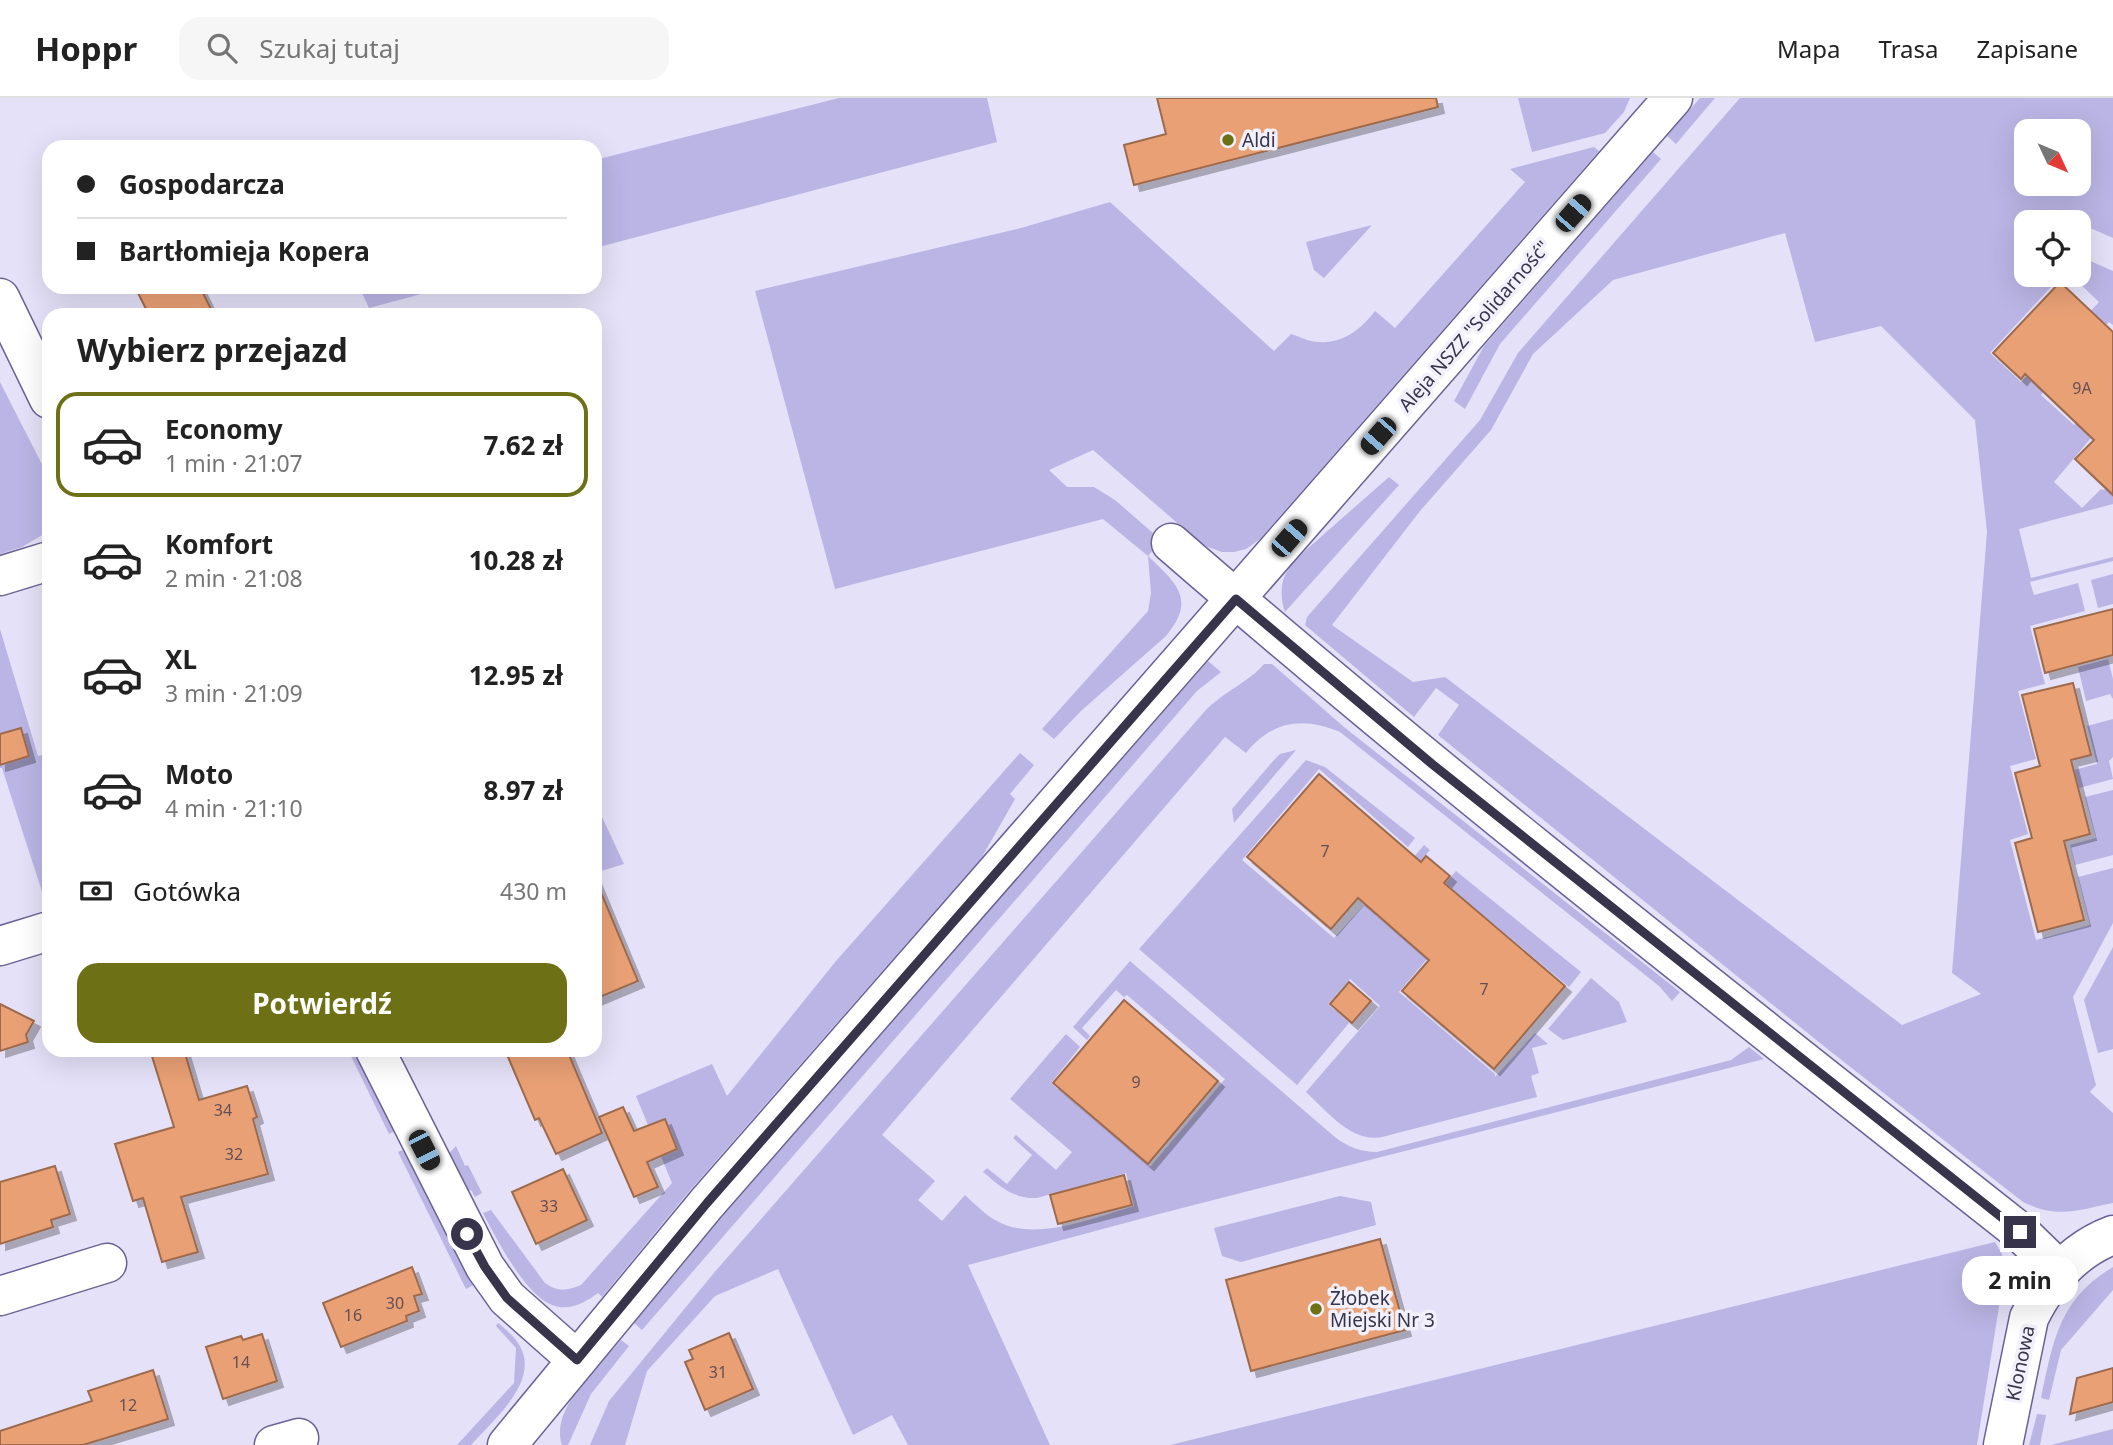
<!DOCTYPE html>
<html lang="pl">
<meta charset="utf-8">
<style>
:root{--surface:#fff;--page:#f6f6f6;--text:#222;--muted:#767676;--line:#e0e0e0;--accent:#6e7015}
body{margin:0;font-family:"Noto Sans",sans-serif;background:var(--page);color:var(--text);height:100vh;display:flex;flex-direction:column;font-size:26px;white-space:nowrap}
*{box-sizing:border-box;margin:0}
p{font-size:23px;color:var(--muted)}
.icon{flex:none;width:38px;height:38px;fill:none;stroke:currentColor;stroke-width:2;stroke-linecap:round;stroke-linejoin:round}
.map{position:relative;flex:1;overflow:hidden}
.sheet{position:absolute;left:42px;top:210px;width:560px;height:749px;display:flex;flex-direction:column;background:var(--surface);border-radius:21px;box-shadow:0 7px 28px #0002}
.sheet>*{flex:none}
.banner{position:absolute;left:42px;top:42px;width:560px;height:154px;border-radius:21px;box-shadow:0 7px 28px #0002;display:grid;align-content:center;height:154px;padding:0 35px;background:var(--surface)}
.needle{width:46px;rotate:134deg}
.buttons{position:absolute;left:2014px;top:21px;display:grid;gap:14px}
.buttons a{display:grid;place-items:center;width:77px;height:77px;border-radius:14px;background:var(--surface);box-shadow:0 7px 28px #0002;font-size:35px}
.end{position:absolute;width:32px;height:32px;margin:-16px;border:9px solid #38344b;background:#fff;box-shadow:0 0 0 4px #fff}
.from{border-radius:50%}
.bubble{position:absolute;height:49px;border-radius:21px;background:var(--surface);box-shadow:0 7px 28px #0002;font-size:23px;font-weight:700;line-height:49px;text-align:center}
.car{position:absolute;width:21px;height:42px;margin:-21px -10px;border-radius:9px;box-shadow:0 0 5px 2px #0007;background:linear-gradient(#222 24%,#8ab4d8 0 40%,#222 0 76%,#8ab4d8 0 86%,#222 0)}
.banner b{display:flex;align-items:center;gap:24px;height:66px;font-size:26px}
.banner b+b{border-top:2px solid var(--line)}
.banner i{width:18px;height:18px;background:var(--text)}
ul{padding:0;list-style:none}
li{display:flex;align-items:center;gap:21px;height:105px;margin:0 14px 10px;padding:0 21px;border:4px solid transparent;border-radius:21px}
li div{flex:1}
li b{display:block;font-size:26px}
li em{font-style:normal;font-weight:700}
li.selected{border-color:var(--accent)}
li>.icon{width:63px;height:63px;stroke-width:1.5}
h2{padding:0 35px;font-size:32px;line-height:84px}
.pay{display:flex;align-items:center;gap:18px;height:77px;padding:0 35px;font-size:26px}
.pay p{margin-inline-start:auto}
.primary-button{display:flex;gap:14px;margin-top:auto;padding:14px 35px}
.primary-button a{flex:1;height:80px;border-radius:21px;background:var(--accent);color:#fff;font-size:28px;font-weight:700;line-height:80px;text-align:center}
header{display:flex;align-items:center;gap:42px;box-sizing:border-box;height:98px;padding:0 35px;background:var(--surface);border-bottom:2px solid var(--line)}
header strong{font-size:33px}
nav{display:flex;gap:38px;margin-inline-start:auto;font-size:24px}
.search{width:490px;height:63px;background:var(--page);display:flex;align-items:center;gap:18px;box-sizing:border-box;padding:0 24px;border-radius:21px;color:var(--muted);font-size:26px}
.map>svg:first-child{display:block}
.green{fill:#bbb5e5;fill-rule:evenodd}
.building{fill:#e9a075;stroke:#9e6b4d;stroke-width:2;filter:url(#shadow)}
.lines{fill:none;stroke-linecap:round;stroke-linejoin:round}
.minor-casing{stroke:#6a6294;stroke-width:41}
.minor{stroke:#fff;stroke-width:38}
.route{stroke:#38344b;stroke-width:9}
.poi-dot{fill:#6e7015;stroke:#f1f0fb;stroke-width:2.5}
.labels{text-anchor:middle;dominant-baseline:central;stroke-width:7;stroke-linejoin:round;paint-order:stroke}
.number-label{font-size:16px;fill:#644f56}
.poi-label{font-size:19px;fill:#38344b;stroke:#f1f0fb;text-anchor:start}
.street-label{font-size:19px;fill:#38344b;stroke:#f1f0fb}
</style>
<header>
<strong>Hoppr</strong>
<div class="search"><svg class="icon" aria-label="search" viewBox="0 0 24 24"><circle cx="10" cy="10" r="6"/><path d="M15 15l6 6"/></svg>Szukaj tutaj</div>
<nav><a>Mapa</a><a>Trasa</a><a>Zapisane</a></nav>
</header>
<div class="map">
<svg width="2113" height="1347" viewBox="0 0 2113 1347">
<defs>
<filter id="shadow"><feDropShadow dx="6" dy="6" stdDeviation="0" flood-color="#0004"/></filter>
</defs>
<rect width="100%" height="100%" fill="#e4e1f8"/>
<g class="green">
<path d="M839,0H987L997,44L595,150V62Z"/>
<path d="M1518,0H1630L1624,14L1605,35L1532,54Z"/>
<path d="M1700,0H1715L1676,46L1667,38Z"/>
<path d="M1740,0H2113V140L2051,113L2041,124H2026V141L2022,146L2026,150V177H2062L1990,255L2021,284L2030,274L2047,289L2041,297L2074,327L2081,320L2096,334L2054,384L2082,410L2101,391L2104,392L2113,382V406L2019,431L2031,480L2113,459V463L2030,484L2034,497L2078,485L2085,513L2030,528L2045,586L2018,593L2036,661L2010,668L2028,736L2010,742L2036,842L2090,827L2078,779L2113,770V825L2073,899L2096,987L2090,994L2113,1015V1105C2078,1112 2057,1121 2023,1104L1830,953L1438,637L1459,607L1436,590L1414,619L1305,527L1307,519L1480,322L1518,255ZM2026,33H2079V86H2026ZM1785,135L1815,244L1881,228L1975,322L1987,434L1952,875L1981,896L1902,927L1445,579L1413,584L1332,527L1420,413L1491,332L1533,256L1613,182Z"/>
<path d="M1594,49L1599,53L1260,441L1246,451L1234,454H1222L1208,449L1198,443L1093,352L1049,372L1067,389H1094L1115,402L1161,442L1148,458C1176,485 1197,501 1166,538L1081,613L1054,641L1042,631L1148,513L1151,495L1148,458L1103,421L835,491L755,193L1021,130L1110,104L1274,253L1291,236C1297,238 1302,240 1307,242C1337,250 1358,235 1375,213L1395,230L1525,84L1510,71Z"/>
<path d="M1653,54L1661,61L1500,246L1465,311L1454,303L1484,248Z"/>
<path d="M1372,127L1324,180L1314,172L1306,144Z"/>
<path d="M2079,158L2113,173V227L2109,224L2103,230L2088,216L2099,204L2071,177H2079Z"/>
<path d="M359,189H448L369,210Z"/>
<path d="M0,284L49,380V433L22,449L0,456Z"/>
<path d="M1389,379L1399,387L1285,514C1281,503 1280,488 1285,477C1293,461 1311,448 1323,437C1345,418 1367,398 1389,379Z"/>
<path d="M2113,476V506L2098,510L2091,482Z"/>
<path d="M0,531L38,658L49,655V802L45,803L2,670H0Z"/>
<path d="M2108,561L2113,581V601L2110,596L2086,603L2078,569Z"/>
<path d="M1208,563L1221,574L1197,593L642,1232L634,1225L727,1113Z"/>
<path d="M1264,566H1272L1344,629L1680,894L1672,903L1659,888L1340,634C1302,618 1272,623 1246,655L1225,639L882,1037L935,1083L918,1102L942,1123L965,1097C974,1105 984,1116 995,1122C1033,1145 1094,1120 1134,1108L1126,1075L1037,1100C1013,1101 1001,1089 983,1074L987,1070L1007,1086L1032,1057L1013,1040L1016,1037L1056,1072L1072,1054L1010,1001L1066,936L1080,949L1051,985L1150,1069L1225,981L1127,897L1124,899L1116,892L1082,930L1090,938L1087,942L1073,929L1130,863L1336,1040C1349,1049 1361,1054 1377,1054L1731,962L1749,949L1764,961L1155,1117L968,1167L1050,1347H908L892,1317L853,1337L778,1171L715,1198L647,1273L625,1347H590L609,1303L713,1176L1205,613C1223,594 1249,584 1264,566Z"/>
<path d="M2113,621V659L2109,663L2113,681L2079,690L2074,672L2097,666L2087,628Z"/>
<path d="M1296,652L1234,725L1232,711L1274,662L1280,656Z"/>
<path d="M1020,655L1034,667L1010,696L1015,701L982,759L686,1097L602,1199L598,1195C586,1204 569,1214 552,1207C525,1197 496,1140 483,1115L491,1112L545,1185C558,1194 566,1193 581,1187L672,1085L636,998L712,966L727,998L836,863Z"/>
<path d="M1306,662L1325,669L1415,740L1408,749L1319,671L1242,762L1334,840L1374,796L1379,800L1424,747L1430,752L1375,817L1401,838L1456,773L1581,874L1569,889L1472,808L1399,894L1495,976V979L1535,935L1548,946L1532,950L1539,975L1531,978L1537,999L1382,1039C1351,1045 1327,1013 1306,994L1380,908L1350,881L1328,906L1349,925L1297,987L1139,851Z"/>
<path d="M2113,692V757L2075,767L2070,747L2096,740L2085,699Z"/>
<path d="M595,704L624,766L595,775Z"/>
<path d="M2113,849V951L2098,955L2084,902Z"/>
<path d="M1591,880L1619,904L1627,924L1563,942L1548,931Z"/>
<path d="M348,952H361L399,1031L389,1036Z"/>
<path d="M456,1048L465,1068L468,1067L482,1095L475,1099L471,1092L461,1096L443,1062Z"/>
<path d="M408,1050L477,1185L466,1191L398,1054Z"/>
<path d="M1340,1098L1371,1104L1376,1127L1241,1164L1222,1158L1214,1130Z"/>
<path d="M1995,1144L2002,1156L2003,1183L1977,1347H1170Z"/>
<path d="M2113,1169V1192L2061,1252L2049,1302L2041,1300C2053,1243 2059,1201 2113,1169Z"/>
<path d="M498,1225C505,1231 513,1237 518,1245C543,1281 493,1322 471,1347H457L514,1285L516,1250L496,1228Z"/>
<path d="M621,1242L629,1248L591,1296L568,1347H562C550,1309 599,1269 621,1242Z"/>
<path d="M2037,1316L2046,1317L2040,1347H2029Z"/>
<path d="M2113,1331V1347H2051Z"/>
</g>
<g class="building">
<path d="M1157,0H1436L1438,9L1134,87L1124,47L1166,36Z"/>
<path d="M2060,184L2113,234V397L2075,361L2094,342L2025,276L2021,281L1993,255Z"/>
<path d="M135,189H200L214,217H149Z"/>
<path d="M2113,511V557L2045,575L2034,531Z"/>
<path d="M2073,585L2091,657L2071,662L2090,736L2064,743L2084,822L2038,834L2015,745L2032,740L2015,675L2040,668L2022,597Z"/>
<path d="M21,630L29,658L0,667V636Z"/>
<path d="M1319,676L1421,764L1426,758L1450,778L1444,785L1565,888L1494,971L1402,893L1429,862L1358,800L1331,831L1247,759Z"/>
<path d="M595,780L638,883L595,901Z"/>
<path d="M1349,884L1371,903L1352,925L1330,906Z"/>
<path d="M1124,902L1218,983L1148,1066L1053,985Z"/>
<path d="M0,906L34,923L26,937L28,944L0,953Z"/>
<path d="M150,952H184L199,1002L247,988L257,1019L253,1021L268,1076L181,1099L198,1154L162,1164L143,1100L133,1103L115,1046L174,1029Z"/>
<path d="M505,952H567L602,1035L556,1056L539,1020L535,1022Z"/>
<path d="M623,1009L634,1033L665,1021L677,1051L647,1064L658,1089L634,1099L599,1019Z"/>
<path d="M55,1068L70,1116L51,1122L53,1129L0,1146V1084Z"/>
<path d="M563,1071L587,1122L536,1146L512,1094Z"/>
<path d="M1124,1077L1132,1107L1058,1126L1050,1097Z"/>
<path d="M1380,1141L1405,1232L1251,1273L1226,1182Z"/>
<path d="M412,1169L422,1196L414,1198L419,1213L406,1218L407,1223L341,1249L323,1205Z"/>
<path d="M729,1235L753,1291L705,1312L685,1264L693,1261L689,1252Z"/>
<path d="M262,1236L277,1283L223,1301L206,1249L241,1238L243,1242Z"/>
<path d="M2113,1270V1304L2070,1316L2077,1280Z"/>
<path d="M153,1272L168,1321L83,1347H0V1333L92,1303L88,1293Z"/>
</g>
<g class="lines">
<g class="minor-casing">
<g id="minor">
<path d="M0,200L49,301"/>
<path d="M1171,445C1446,684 1734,908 2020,1134L2059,1172"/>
<path d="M0,478L49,463"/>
<path d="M0,848L49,833"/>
<path d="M375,952L485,1169L507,1200L577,1262"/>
<path d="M0,1198L107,1165"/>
<path d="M274,1347L299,1340"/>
<path d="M507,1347L707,1105L1673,0"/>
<path d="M2003,1347L2029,1220C2047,1183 2073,1152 2113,1137"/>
</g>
</g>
<use href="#minor" class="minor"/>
</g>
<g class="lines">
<path class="route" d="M467,1136L485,1169L507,1200L577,1262L707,1105L1236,501L1432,666L2020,1134"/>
</g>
<g class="poi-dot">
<circle cx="1228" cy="42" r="7"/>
<circle cx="1316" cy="1211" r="7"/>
</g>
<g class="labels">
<g class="number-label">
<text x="2082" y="290">9A</text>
<text x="1325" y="753">7</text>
<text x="1484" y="891">7</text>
<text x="1136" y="984">9</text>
<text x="223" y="1012">34</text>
<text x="234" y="1056">32</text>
<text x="549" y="1108">33</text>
<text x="395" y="1205">30</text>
<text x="353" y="1217">16</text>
<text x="241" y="1264">14</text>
<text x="718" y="1274">31</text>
<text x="128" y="1307">12</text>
</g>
<g class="poi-label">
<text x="1242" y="42">Aldi</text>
<text x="1330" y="1200">Żłobek<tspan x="1330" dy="22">Miejski Nr 3</tspan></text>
</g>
<g class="street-label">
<text transform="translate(1474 228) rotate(-49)">Aleja NSZZ "Solidarność"</text>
<text transform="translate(2020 1265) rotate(-78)">Klonowa</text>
</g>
</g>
</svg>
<div class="buttons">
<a><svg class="needle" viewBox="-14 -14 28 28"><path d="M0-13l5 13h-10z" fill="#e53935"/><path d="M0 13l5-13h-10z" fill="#767676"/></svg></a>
<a><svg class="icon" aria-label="locate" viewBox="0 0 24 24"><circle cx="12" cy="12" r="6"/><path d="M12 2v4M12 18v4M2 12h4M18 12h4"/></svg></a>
</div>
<i class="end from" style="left:467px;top:1136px"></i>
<i class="end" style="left:2020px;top:1134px"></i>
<div class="bubble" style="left:1962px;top:1158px;width:116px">2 min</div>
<i class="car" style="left:1573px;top:115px;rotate:41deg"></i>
<i class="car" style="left:1378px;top:338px;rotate:221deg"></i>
<i class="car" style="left:1289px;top:440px;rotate:41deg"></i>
<i class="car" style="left:424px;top:1052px;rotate:153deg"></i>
<div class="banner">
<b><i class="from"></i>Gospodarcza</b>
<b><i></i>Bartłomieja Kopera</b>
</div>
<section class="sheet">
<h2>Wybierz przejazd</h2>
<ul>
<li class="selected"><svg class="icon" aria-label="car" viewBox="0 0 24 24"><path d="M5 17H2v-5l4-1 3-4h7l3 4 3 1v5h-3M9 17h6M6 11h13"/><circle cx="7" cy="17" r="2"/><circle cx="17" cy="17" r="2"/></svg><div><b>Economy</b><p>1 min · 21:07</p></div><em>7.62 zł</em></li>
<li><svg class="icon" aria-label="car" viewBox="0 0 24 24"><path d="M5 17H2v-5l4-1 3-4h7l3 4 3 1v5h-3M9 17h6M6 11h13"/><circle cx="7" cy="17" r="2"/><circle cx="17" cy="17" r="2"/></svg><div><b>Komfort</b><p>2 min · 21:08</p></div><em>10.28 zł</em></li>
<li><svg class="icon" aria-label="car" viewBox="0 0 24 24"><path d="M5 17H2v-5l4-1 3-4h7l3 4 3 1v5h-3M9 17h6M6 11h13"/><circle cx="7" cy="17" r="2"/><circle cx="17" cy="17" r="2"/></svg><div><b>XL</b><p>3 min · 21:09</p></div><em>12.95 zł</em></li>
<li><svg class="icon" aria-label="car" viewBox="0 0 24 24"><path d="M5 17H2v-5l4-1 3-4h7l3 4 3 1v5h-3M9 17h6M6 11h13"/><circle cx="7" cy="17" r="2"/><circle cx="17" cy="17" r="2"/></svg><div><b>Moto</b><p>4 min · 21:10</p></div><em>8.97 zł</em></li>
</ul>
<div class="pay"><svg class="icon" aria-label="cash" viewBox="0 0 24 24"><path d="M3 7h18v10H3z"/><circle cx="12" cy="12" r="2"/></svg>Gotówka<p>430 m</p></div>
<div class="primary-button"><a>Potwierdź</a></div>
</section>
</div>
